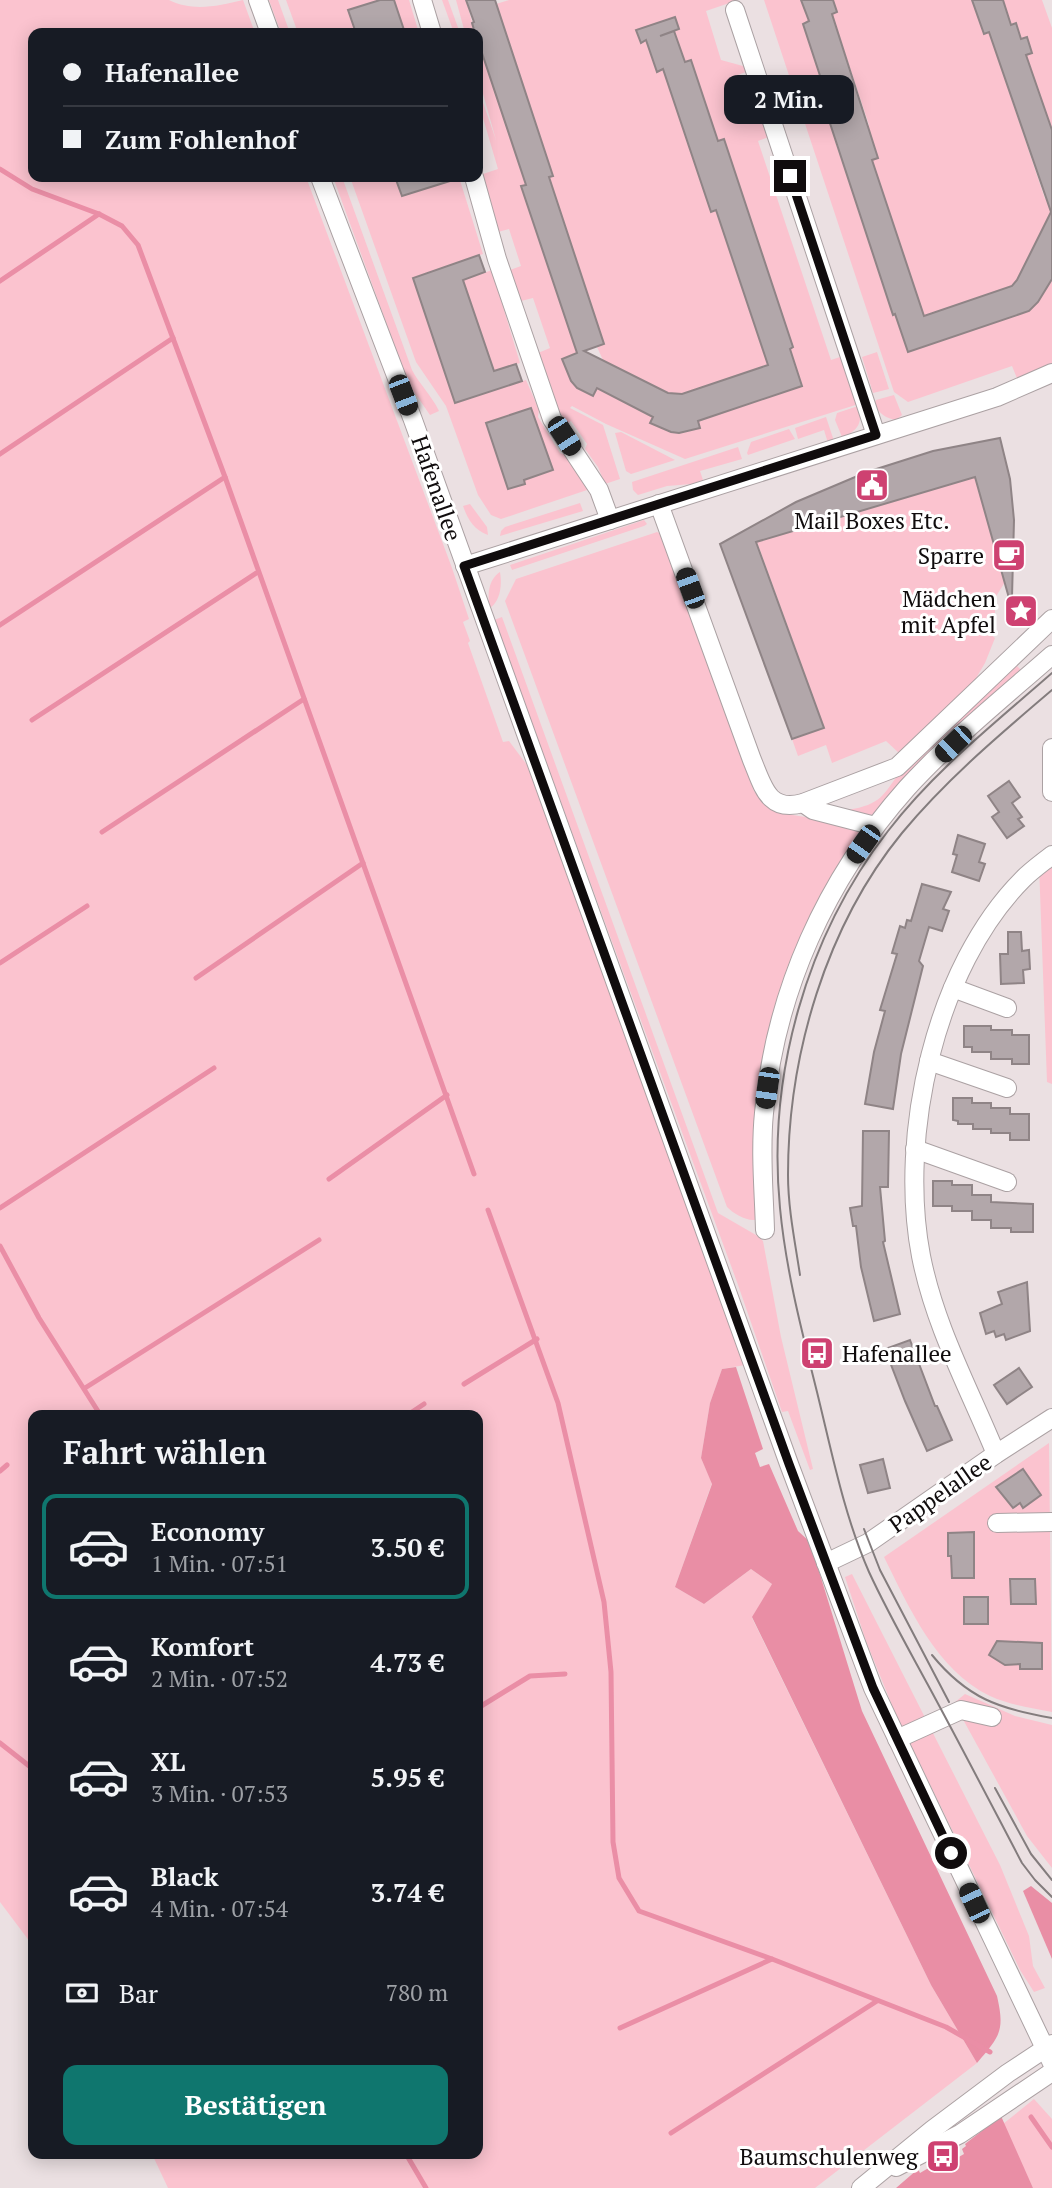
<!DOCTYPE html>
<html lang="de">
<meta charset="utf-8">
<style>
:root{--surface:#171b24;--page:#242831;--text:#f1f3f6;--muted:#9ea1a6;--line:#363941;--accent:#0f766e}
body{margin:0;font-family:"PT Serif",serif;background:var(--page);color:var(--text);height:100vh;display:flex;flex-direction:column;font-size:26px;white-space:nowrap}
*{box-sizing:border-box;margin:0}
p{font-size:23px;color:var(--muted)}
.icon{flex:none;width:38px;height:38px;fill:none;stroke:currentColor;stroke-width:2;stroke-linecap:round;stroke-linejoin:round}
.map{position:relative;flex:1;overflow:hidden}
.side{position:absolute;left:28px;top:1410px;width:455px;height:749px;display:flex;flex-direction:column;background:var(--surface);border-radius:14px;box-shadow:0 4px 18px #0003}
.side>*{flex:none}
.banner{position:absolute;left:28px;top:28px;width:455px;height:154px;border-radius:14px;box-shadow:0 4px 18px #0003;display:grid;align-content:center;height:154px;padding:0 35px;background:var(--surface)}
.end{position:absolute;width:32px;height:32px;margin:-16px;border:9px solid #100c0d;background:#fff;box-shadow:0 0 0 4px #fff}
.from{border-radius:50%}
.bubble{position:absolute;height:49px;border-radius:14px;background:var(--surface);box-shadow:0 4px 18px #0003;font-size:23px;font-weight:700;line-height:49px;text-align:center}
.car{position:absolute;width:21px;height:42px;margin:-21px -10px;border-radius:9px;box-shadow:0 0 5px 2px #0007;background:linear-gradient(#222 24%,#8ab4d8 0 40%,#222 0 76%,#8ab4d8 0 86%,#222 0)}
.banner b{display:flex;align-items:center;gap:24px;height:66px;font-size:26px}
.banner b+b{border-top:2px solid var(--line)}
.banner i{width:18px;height:18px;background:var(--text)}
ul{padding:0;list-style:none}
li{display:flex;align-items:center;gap:21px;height:105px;margin:0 14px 10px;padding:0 21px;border:4px solid transparent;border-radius:14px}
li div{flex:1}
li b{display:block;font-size:26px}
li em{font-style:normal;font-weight:700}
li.selected{border-color:var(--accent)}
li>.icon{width:63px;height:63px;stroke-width:1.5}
h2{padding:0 35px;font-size:32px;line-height:84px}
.pay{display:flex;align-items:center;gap:18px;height:77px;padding:0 35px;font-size:26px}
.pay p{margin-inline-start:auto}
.primary-button{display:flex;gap:14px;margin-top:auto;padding:14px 35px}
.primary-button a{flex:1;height:80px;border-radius:14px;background:var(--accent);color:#fff;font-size:28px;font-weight:700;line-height:80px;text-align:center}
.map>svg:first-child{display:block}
.green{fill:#fbc3cf}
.forest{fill:#e98ea5}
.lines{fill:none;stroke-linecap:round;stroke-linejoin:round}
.stream{stroke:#ea8ea6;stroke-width:5}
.building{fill:#b2a7aa;stroke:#8f8486;stroke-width:2}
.minor-casing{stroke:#aba1a3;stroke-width:20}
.minor{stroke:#fff;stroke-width:18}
.tram{stroke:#837c7d;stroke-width:2}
.route{stroke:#100c0d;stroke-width:9}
.labels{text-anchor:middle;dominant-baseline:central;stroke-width:6;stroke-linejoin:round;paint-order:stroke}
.street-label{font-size:23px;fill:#100c0d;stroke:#fff}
.poi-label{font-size:23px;fill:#100c0d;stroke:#fff;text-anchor:end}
</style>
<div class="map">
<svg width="1052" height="2188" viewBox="0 0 1052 2188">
<rect width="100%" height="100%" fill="#ebe0e2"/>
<g class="green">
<path d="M0,0H169C193,12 218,6 243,0L255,33H33V177H306L452,568L469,619L463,622L470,641L468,643L503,742L509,741L527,765L745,1365L722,1369L710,1403L701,1458L712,1483L675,1587L704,1604L751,1569L772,1584L752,1618L931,1985L977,2063L815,2188H168L152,2154H478V1416H33V1946L0,1902Z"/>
<path d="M269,0H278L290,33H281Z"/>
<path d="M286,0H409L419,33H298Z"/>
<path d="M442,0H448L460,33H454Z"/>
<path d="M456,0H466L475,33H465Z"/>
<path d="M509,0H738L706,11L721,60L754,69L735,76L750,122L770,116L776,134L758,141L831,360L849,354L865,402L685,459L606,424L572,406L570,408L603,425L620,479L605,484L598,467L585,449L587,444L571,421L568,423L557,409L538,353L550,348L533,298L521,301L510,270L521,266L509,229L498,232L483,174L498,169L478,101V88L496,140L478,76V41L526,185L521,187L577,353L562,359C568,378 575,387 593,396L597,388L653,417L650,423C672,433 676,434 699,428L698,421L802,385L790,349L793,347L723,157L729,155L725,140L718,141L691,61L685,62L674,31L647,41L657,71L663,69L711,211L716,210L768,365L682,394L668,393L603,360L597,347L604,344L549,177L553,175L496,4Z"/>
<path d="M764,0H801L809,21L803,24L829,103L824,105L830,122L835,120L834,138L893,314H895L908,352L1029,311L1038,302L1052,278V373L1021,388L1012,366L908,402L894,392Z"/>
<path d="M833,0H972L984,34L989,32L1045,199L1050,197L1052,211L1017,280L1012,286L924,316L872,160L878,157L873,141L862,128L869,125L832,14L837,12Z"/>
<path d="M1003,0H1042L1052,28V130L1026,55L1032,52L1027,37L1021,39L1016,24L1011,25Z"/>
<path d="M333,177H342L412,370C420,385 432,396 439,411L430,415L412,389L402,366Z"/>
<path d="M350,177H459L483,254L413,278L455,403L526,380L539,410L538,417L560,453L569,456L590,489L501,519L491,515L478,495L446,406L416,362Z"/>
<path d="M492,270L520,363L494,371L463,280Z"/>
<path d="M877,352L889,389L873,393L862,357Z"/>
<path d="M894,395L902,415L896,420C885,418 880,414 874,404L876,400Z"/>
<path d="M858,406C864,422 857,432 842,437L835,420L837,413Z"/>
<path d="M826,417L834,441L828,443L824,430L798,439L795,428Z"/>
<path d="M789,429L795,439L748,455L747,453L751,442Z"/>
<path d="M621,432L675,460L631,474L626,471L615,433Z"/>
<path d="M738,447L742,459L700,471L704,483L667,486L638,495L633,490L632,482Z"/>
<path d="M975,477L1005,582L995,598V629L990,630V634L995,638L985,663L972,685L900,754L886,741L832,763L826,745L798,756L792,739L824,727L757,542Z"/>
<path d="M580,503L583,511L500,536L501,531L505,527Z"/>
<path d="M470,504L487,527L488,535C474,530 468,520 463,506Z"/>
<path d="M644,520L647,524L644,526L512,570L510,565Z"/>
<path d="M657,532L661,534L754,791L766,805L786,814L857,825L861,828L863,834L768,1051L761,1218C751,1224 735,1215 727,1207L505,601L516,579Z"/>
<path d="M500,572C502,584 501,600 490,608C487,595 488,580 500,572Z"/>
<path d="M502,617L718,1213L756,1235L763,1241L781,1337L813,1469L810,1470L788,1411L782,1412L737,1282L494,620Z"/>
<path d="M1014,663L1021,670L1018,672L1021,676L884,807L868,817L848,810C882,804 882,796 901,771Z"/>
<path d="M1052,855V1084L1047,1082L1039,865Z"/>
<path d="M1049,1443L1052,1712C1030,1708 1010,1705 990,1696C936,1670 909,1607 884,1557Z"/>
<path d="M852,1574L1000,1865L1029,1936L1033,1966L1045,1988L1034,1992L1020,1970L894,1710L866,1641L845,1577Z"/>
<path d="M965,1694L1015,1716L1052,1725V1868L1027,1836L954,1703Z"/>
<path d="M1034,2099L1052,2119V2188H1033L1003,2124Z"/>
</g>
<g class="forest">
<path d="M736,1367L763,1449L755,1453L760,1467L769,1464L798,1531L810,1542L862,1711L997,1996C1005,2031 1000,2036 977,2063L931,1985L752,1617L772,1584L751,1569L704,1604L675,1587L712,1484L701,1458L710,1403L722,1369Z"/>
<path d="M1031,1886L1052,1903V1959L1023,1891Z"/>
<path d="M1001,2116L1033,2188H896L918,2169L920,2173L954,2153L957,2158L964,2154L962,2149L966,2146L965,2144Z"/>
</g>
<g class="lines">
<g class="stream">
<path d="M0,169L32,189L99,214L122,226L138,245L225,477L474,1174"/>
<path d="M0,281L99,214"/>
<path d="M0,454L173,338"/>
<path d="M0,625L225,477"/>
<path d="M32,720L258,572"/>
<path d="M102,832L304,699"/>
<path d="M0,963L87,906"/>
<path d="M196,978L363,863"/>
<path d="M329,1179L447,1095"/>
<path d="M0,1208L214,1068"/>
<path d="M488,1210L558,1403L604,1602L611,1672L613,1842L619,1878L639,1911L772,1959L946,2027L990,2052"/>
<path d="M0,1246L39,1318L101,1416"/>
<path d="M464,1384L537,1339"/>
<path d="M85,1388L319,1240"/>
<path d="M406,1416L424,1404"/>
<path d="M0,1471L7,1465"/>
<path d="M478,1708L530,1676L565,1674"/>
<path d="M0,1743L33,1769"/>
<path d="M620,2028L772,1959"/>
<path d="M1031,2117L1052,2147"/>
<path d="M671,2133L877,2001"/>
<path d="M406,2154L426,2188"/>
</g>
</g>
<g class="building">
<path d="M380,0H394L405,33H356L348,10Z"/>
<path d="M466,0H495L553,176L549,177L604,344L584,351L668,393L682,394L768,365L716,210L711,212L663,69L657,72L646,40L641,43L636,30L675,17L679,29L660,36L674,31L685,62L691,60L718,141L724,139L793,347L790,349L802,386L698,421L700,428L679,433L671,432L650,423L653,417L597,388L593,396L577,388L571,381L562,359L577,353L521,186L526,185L478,41V33H475L472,23L474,22Z"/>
<path d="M801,0H833L837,12L832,14L878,158L872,160L924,316L1012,286L1017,280L1051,212L989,32L984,34L972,0H1003L1011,25L1016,23L1021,39L1027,37L1032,53L1026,55L1052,130V279L1038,302L1029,311L908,352L895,314L893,315L824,105L829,103L803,24L809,21Z"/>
<path d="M395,177H452L453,180L402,196Z"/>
<path d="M479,255L485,272L463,280L494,371L516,364L522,381L455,403L413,278Z"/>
<path d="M531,408L553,470L524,480L525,484L508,489L486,423Z"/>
<path d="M1000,438L1010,479L1014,520L1012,597L1009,598L975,477L756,542L824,728L792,739L720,544L796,502L867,472L933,451Z"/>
<path d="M1009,781L1020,797L1012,803L1022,817L1018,819L1024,826L1007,838L992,817L999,812L988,796Z"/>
<path d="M958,835L985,844L979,862L985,864L979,881L952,872L957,855L953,854Z"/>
<path d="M922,884L951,892L943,909L949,911L942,931L929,927L919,961L923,966L901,1054L893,1109L865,1104L874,1052L885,1011L880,1010L897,954L892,953L900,926L905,928L907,920L911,921Z"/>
<path d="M1008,932H1021L1022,951L1029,950L1030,969L1023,970L1024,983L1001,984L1000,954H1008Z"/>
<path d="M964,1026H991V1030H1012V1035H1029V1064H1012V1059H991V1052H972V1047H964Z"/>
<path d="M953,1098H972V1103H991V1108H1010V1114H1029V1140H1010V1133H991V1129H973V1124H958V1121L953,1120Z"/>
<path d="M863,1131H889L888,1187H880L885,1241L883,1242L900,1314L874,1321L861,1267L856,1226H853L850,1208L862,1206Z"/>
<path d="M933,1181H952V1185H972V1195H991V1202L1033,1204V1232H1011V1228H991V1220H972V1211H952V1206H933Z"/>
<path d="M1027,1282L1030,1331L1006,1340L1004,1334L996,1337L994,1331L986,1334L980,1313L1002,1304L998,1292Z"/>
<path d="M910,1340L935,1406H937L952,1440L927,1451L905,1401L885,1349Z"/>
<path d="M1019,1368L1032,1387L1007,1404L994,1385Z"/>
<path d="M883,1459L890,1488L868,1493L860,1465Z"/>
<path d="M1023,1469L1041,1495L1023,1508L1020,1503L1013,1508L996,1487Z"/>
<path d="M974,1532V1578H952L951,1556H948V1533Z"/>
<path d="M1010,1579H1035L1036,1604H1011Z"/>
<rect x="964" y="1597" width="24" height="27"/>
<path d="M997,1641L1042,1643V1669H1020V1664L1005,1665L989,1655Z"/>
</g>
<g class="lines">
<g class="minor-casing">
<g id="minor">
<path d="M258,0L270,33"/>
<path d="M422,0L432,33"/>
<path d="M735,10L876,435"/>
<path d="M320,177L413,420L789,1464L873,1688L1052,2063"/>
<path d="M474,177L497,259L552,419L599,490L610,520"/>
<path d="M659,504L752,760C763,786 768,813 803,803L897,767L1052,619"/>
<path d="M465,566L997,397L1052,373"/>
<path d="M1052,748V792"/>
<path d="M803,803L813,810L875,826"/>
<path d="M953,988L1007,1008"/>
<path d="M929,1061L1007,1088"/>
<path d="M915,1149L1007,1182"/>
<path d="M765,1230C764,1192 760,1152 764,1113C775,992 826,879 907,788C951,740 1003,698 1052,655"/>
<path d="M996,1454C969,1388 935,1327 921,1256C898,1136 935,967 1023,879C1032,870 1042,863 1052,855"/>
<path d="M997,1523L1052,1522"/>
<path d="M826,1563L868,1543L996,1454L1052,1418"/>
<path d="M897,1739L961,1710L992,1717"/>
<path d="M896,2167L960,2134L1052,2072"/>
<path d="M861,2188L932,2130L1008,2073L1052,2044"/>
</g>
</g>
<use href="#minor" class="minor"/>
<g class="tram">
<path d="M1052,673C995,723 934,771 888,831C806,937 767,1075 780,1208C786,1271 802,1332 817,1392C832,1453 844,1515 869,1572C887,1611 908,1648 928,1685C960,1744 991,1804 1022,1863L1035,1880L1052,1897"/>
<path d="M800,1275C795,1242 788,1208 788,1175C788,1055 826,926 902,833C946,780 999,735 1052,690"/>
<path d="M864,1529L880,1570L949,1702"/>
<path d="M932,1655C967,1698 999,1709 1052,1718"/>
<path d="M995,1788L1031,1854L1052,1880"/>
</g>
</g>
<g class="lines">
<path class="route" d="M790,176L876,435L464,566L789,1464L873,1688L951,1853"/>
</g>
<defs>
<g id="civic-square" transform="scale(1.75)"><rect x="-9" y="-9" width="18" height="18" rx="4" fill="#ce4171" stroke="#fff"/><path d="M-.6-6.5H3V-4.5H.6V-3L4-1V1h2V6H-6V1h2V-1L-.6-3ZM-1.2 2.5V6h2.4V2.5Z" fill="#fff"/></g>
<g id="cafe-square" transform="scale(1.75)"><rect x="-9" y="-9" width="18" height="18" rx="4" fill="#ce4171" stroke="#fff"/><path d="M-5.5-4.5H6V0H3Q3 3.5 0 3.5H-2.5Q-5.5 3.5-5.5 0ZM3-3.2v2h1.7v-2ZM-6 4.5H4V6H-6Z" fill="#fff"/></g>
<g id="sight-square" transform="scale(1.75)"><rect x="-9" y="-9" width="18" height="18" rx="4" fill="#ce4171" stroke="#fff"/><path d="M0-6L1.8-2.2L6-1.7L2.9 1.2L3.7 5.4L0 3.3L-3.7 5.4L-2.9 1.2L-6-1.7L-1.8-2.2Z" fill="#fff"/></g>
<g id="bus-square" transform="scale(1.75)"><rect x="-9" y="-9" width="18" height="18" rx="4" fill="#ce4171" stroke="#fff"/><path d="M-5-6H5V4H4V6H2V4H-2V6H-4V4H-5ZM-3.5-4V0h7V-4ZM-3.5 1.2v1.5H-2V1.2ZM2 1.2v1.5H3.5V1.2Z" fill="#fff"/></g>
</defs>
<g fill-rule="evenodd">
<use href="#civic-square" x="872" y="485"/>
<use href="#cafe-square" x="1009" y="555"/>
<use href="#sight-square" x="1021" y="611"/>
<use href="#bus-square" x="817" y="1353"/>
<use href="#bus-square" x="943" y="2156"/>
</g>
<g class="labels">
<g class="street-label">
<text transform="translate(437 488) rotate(71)">Hafenallee</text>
<text transform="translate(940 1493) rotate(-35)">Pappelallee</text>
</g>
<g class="poi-label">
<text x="872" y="520" text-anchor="middle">Mail Boxes Etc.</text>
<text x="984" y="555">Sparre</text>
<text x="996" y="598">Mädchen<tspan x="996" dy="26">mit Apfel</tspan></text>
<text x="842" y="1353" text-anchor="start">Hafenallee</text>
<text x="918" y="2156">Baumschulenweg</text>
</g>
</g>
</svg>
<i class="end from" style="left:951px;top:1853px"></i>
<i class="end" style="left:790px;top:176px"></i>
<div class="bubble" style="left:724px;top:75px;width:130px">2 Min.</div>
<i class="car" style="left:403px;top:395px;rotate:159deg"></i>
<i class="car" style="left:564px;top:436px;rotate:147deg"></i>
<i class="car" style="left:690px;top:588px;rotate:340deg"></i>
<i class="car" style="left:953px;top:744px;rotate:226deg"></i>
<i class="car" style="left:863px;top:844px;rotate:215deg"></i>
<i class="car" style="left:767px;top:1088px;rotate:188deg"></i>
<i class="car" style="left:974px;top:1903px;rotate:335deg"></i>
<div class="banner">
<b><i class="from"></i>Hafenallee</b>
<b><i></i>Zum Fohlenhof</b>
</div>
<section class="side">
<h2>Fahrt wählen</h2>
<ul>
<li class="selected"><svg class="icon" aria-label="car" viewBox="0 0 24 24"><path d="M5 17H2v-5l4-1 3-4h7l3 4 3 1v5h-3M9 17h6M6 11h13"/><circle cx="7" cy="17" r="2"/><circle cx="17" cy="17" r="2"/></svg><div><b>Economy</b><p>1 Min. · 07:51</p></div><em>3.50 €</em></li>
<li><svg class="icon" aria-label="car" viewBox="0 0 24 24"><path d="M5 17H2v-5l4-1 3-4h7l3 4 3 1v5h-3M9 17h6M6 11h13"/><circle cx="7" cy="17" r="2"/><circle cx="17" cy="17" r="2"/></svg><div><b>Komfort</b><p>2 Min. · 07:52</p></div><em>4.73 €</em></li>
<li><svg class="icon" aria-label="car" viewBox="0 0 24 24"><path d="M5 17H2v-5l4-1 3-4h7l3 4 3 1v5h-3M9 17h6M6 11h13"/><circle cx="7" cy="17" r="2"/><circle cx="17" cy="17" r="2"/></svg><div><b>XL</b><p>3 Min. · 07:53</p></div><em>5.95 €</em></li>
<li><svg class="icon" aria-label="car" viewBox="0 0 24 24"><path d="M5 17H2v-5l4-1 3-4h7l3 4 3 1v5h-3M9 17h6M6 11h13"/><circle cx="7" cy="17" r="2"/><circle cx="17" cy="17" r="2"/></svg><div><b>Black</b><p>4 Min. · 07:54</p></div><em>3.74 €</em></li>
</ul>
<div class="pay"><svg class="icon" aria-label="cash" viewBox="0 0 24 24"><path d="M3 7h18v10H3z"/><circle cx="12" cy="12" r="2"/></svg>Bar<p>780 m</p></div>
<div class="primary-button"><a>Bestätigen</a></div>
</section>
</div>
